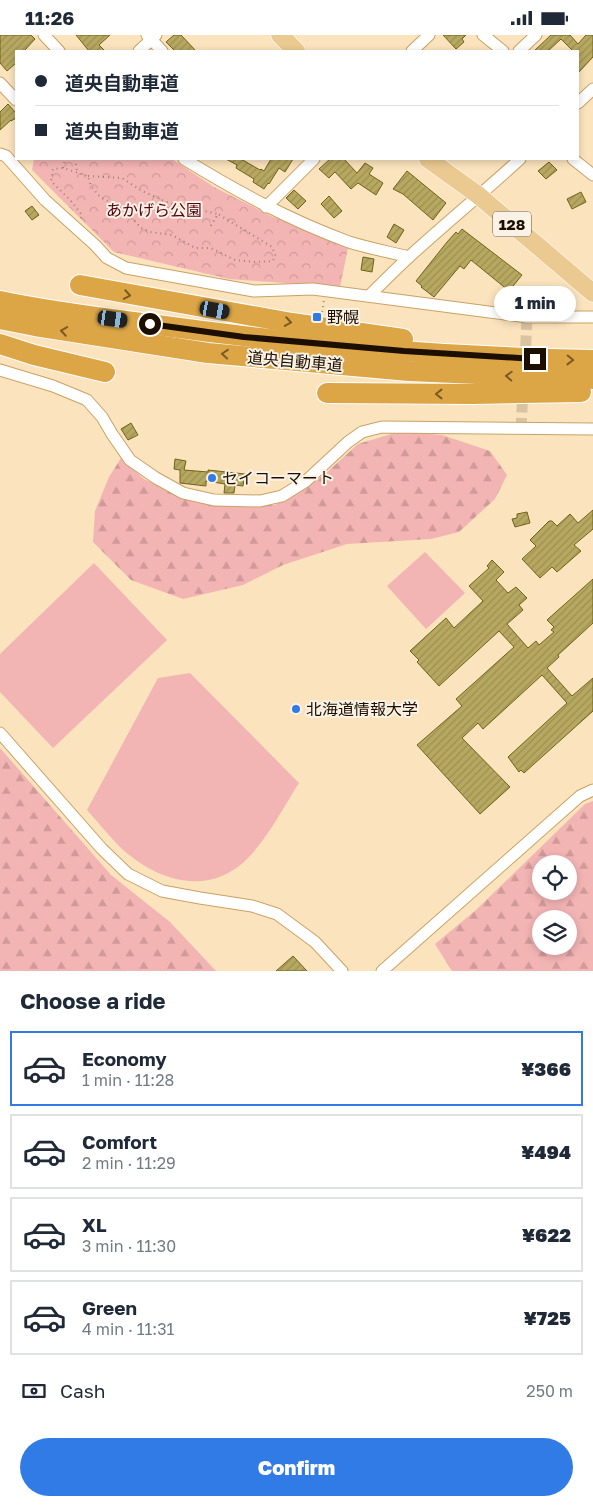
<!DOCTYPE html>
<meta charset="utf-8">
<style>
:root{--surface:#fff;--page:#f2f2f3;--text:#1f2937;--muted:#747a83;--line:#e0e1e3;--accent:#317be7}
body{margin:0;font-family:"Golos Text","Noto Sans JP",sans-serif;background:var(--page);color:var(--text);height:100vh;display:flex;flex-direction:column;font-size:19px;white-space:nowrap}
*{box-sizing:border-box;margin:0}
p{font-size:16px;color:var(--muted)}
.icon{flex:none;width:28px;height:28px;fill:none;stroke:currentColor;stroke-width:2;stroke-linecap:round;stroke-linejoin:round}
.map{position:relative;height:936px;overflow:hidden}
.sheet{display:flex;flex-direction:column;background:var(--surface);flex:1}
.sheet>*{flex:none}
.guide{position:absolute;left:15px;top:15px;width:564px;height:110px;border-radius:0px;box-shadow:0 2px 8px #0003;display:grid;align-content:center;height:110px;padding:0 20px;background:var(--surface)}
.tools{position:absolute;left:532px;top:820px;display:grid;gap:10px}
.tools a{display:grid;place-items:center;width:45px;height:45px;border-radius:50%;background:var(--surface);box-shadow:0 2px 8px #0003;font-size:25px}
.end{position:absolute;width:22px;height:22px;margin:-11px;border:6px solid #1d0f00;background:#fff;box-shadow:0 0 0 2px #fff}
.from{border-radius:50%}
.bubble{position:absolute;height:35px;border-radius:18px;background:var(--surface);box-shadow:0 2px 8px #0003;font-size:16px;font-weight:800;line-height:35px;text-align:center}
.car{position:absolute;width:15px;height:30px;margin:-15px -8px;border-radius:6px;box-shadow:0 0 4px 1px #0007;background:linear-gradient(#222 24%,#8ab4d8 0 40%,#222 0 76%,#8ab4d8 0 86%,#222 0)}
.guide b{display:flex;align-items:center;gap:18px;height:48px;font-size:19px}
.guide b+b{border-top:1px solid var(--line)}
.guide i{width:12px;height:12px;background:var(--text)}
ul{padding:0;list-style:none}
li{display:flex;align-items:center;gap:15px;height:75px;margin:0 10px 8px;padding:0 10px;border:2px solid var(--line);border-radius:0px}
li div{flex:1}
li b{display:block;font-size:19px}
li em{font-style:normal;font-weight:800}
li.active{border-color:var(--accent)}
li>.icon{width:45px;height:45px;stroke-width:1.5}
h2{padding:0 20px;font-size:22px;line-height:60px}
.pay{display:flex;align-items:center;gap:12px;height:55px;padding:0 20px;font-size:19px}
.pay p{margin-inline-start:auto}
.primary-button{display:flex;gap:10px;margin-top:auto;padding:10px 20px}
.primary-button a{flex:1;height:58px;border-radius:30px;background:var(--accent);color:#fff;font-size:20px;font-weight:800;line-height:58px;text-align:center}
.status{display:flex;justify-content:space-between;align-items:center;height:35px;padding:0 25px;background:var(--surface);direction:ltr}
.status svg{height:14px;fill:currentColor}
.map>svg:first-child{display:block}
.forest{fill:url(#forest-firs);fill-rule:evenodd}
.park{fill:url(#park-crowns)}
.garden{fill:#f3b4b4}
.building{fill:url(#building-hatch);stroke:#716316}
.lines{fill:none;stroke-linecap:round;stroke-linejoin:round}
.minor-tunnel{stroke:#dac3a1;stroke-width:11;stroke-dasharray:11 5.5;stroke-linecap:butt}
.minor-casing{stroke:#caa263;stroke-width:13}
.primary-casing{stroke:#fff;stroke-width:19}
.motorway-casing{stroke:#fff;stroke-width:22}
.path{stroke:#998569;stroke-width:2;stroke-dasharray:1 4;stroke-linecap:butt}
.minor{stroke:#fff;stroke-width:11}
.primary{stroke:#eaca91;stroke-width:18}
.motorway{stroke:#dca647;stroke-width:20}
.oneway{stroke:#7c5a24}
.route{stroke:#1d0f00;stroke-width:6}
.poi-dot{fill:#317be7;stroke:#fbf2e6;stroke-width:2}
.labels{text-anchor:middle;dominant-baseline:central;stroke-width:4;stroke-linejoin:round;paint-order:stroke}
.shield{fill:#fbf2e6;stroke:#605345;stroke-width:1}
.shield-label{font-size:15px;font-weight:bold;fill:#1d0f00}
.park-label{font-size:16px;fill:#540313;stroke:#fbf2e6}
.poi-label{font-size:16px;fill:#1d0f00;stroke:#fbf2e6;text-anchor:start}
.street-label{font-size:16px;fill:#1d0f00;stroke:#fbf2e6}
</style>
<div class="status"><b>11:26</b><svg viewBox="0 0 49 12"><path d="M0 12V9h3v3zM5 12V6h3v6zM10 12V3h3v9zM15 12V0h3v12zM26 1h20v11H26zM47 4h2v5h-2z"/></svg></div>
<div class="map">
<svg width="593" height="936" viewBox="0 0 593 936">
<defs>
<pattern id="forest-firs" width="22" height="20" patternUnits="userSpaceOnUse" patternTransform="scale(1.25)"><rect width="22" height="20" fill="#f3b4b4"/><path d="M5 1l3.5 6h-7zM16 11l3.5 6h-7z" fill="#d09a99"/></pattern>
<pattern id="park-crowns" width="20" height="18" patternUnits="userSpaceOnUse" patternTransform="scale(1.25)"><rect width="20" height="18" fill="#f3b4b4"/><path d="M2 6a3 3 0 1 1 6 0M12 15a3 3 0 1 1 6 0" fill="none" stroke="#d09a99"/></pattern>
<pattern id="building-hatch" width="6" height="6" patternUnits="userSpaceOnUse" patternTransform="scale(1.25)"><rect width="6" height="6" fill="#b6a860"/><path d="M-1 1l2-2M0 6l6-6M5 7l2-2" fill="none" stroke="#9c8f52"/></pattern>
</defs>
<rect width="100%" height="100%" fill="#fbe3bd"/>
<g class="forest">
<path d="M401,396L442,400L490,416L507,440L495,464L459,497L431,504L347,509L283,530L243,550L183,564L131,545L93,507L95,476L109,442L121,423L144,444L197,468L275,470L324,440L358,409Z"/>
<path d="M0,713L111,840L170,887L216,936H0Z"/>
<path d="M593,766V936H452L435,909L476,875L585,769ZM541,829H569V856H541ZM541,884H569V911H541Z"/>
</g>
<path class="park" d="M34,124H172L214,152L271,181L348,213L340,252L229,244L114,217L32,135Z"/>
<g class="garden">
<path d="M425,517L465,558L426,594L387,551Z"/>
<path d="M94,528L167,605L53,713L0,657V619Z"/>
<path d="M190,638L299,748C283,773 269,801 248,823C209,863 156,846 120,812C108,800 98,787 87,775L158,643Z"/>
</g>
<g class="building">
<path d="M0,0H31L35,4L24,16H16V28L7,36L0,28Z"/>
<path d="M76,0H110L99,10L105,16H89Z"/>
<path d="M174,0H181L196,16H175L166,7Z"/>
<path d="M443,0H466L462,4L464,7L456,14Z"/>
<path d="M551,0H570L578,9L586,0H593V22L578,38V16H571L572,15L561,4L548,16H534Z"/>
<path d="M8,69L16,78V83L11,86V85L0,95V77Z"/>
<path d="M226,124H241L260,135L261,134L264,136L271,124H293L285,137L279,133L269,149L268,148L264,154L253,147L254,144L236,133L237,130Z"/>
<path d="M330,124H344L357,138L365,128L373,133L369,139L383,148L376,160L358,148L351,154L335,137L329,143L319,134Z"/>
<path d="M549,127L557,135L546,144L538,136Z"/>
<path d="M407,136L446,168L433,185L403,159L393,154Z"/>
<path d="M294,155L306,166L298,174L286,163Z"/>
<path d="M581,157L586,167L572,174L567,164Z"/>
<path d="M329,161L342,176L334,183L321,169Z"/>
<path d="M32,171L39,180L32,185L25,176Z"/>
<path d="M394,189L404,195L396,208L387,202Z"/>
<path d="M462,194L522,240L509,256L471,225L464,234L460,231L434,262L421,252L422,251L416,246L447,207L456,197L458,199Z"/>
<path d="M363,222L374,224L372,237L361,235Z"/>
<path d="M131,388L138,400L128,405L121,394Z"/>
<path d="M175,424L186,426L184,435L208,437V435L245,439L243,451L235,450L234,458H224L225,449L206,446V451L180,448V435L174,434Z"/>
<path d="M593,475V494L574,510L581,516L557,537L552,532L540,543L522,524L536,511L530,505L549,486H552L557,491L570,479L578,488Z"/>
<path d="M527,477L530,488L515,492L512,484L517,483V479Z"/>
<path d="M492,525L504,537L496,545L508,558L516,552L527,563L519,570L523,575L507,589L528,613L536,606L539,610L554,597L551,595L554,592L547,585L593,544V588L558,620L559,622L547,633L572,661L593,643V676L524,738L521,735L519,737L508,722L567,668L542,640L483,694L478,688L462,703L510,752L480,779L417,710L462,671L456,664L514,612L499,596L439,651L417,627L419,625L410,616L446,583L454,593L483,566L469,551L489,533L487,531Z"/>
<path d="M293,921L307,936H276Z"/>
</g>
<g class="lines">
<g class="minor-tunnel">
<path d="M525,328L527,282"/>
<path d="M521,394L523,354"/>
</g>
<g class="minor-casing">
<g id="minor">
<path d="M44,0L59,16"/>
<path d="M147,0L162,16"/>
<path d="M483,0L503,16"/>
<path d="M139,16L156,0"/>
<path d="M412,16L429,0"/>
<path d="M519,16L536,0"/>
<path d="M0,48L16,65"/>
<path d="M578,68L593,54"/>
<path d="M0,119L6,121L45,165L95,210L107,223L126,233L254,256L313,254L527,282H593"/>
<path d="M184,124C238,157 289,185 349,207C368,213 389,217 409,222"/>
<path d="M573,124L593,140"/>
<path d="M266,172L314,124"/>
<path d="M369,261C382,248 396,234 410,221C446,188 484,157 520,124"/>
<path d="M0,335L53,351L87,365L102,382L112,399L130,425L156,443L183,458L214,465L260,466L282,461L306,446L348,407L362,397L382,392L593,394"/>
<path d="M0,698L102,814L128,839L162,856L200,863L252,871L277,879L315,907L342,936"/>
<path d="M382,936L580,761L593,755"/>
</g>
</g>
<g class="primary-casing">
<g id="primary">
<path d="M280,0L296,16"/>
<path d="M428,124L478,160L593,258"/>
</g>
</g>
<g class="motorway-casing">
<g id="motorway">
<path d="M80,250L292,288L403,304"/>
<path d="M0,266C52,277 104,283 157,290C301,310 447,322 593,325"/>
<path d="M0,284L35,291L208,318L409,336L593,344"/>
<path d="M0,309L34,320L105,337"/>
<path d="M327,358L473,359L581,357"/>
</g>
</g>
<g class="path">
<path d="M75,124L77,136"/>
<path d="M63,133L65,124"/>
<path d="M88,141L122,143L142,156L169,168L218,179"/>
<path d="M81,183L82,180L71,166L51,146L53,134L63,133L88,141L91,151L100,162L124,174L141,193L150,197L172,200L195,213H211L235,225L256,227L273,226L275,220L272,212L218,179L210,192"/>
<path d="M322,277L324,265"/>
</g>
<use href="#minor" class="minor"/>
<use href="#primary" class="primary"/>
<use href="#motorway" class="motorway"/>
</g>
<defs><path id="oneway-chevron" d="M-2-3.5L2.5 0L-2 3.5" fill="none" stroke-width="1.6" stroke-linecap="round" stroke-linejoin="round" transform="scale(1.25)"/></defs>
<g class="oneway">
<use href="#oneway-chevron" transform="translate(127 260) rotate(10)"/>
<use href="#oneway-chevron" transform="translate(288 287) rotate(9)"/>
<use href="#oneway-chevron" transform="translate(64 296) rotate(-171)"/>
<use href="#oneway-chevron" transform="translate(225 319) rotate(-175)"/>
<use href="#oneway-chevron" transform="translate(570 325) rotate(1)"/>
<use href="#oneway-chevron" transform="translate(509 341) rotate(-177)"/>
<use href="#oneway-chevron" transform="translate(439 359) rotate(-180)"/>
</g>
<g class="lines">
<path class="route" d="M150,289L244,302L404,316L535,324"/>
</g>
<g class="poi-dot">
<rect x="312" y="277" width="10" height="10" rx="2.5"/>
<circle cx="212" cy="443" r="5"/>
<circle cx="296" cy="674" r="5"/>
</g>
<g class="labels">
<rect class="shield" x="493" y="176.5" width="38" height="25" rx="4"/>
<g class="shield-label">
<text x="512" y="189">128</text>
</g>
<g class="park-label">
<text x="154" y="175">あかげら公園</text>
</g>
<g class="poi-label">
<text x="327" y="282">野幌</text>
<text x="222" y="443">セイコーマート</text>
<text x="306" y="674">北海道情報大学</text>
</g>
<g class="street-label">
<text transform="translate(295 326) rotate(5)">道央自動車道</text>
</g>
</g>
</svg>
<div class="tools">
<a><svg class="icon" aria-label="locate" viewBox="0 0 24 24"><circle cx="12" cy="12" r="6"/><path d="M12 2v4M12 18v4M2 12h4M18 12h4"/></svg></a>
<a><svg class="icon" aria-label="layers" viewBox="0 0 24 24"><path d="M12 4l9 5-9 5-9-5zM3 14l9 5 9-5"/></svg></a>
</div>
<i class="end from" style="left:150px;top:289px"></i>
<i class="end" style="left:535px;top:324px"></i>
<div class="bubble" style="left:494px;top:251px;width:82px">1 min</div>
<i class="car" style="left:215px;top:275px;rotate:100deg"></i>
<i class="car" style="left:113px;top:284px;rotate:98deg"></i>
<div class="guide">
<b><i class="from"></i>道央自動車道</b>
<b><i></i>道央自動車道</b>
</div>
</div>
<section class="sheet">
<h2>Choose a ride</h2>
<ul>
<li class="active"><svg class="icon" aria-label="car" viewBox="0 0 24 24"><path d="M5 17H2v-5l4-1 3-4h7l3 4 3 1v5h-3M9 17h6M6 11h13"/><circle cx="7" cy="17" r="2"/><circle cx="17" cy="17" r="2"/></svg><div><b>Economy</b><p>1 min · 11:28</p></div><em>¥366</em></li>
<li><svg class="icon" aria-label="car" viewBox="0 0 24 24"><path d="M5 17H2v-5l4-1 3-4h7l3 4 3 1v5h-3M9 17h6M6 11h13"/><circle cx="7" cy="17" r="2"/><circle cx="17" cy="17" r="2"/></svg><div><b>Comfort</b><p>2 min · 11:29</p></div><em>¥494</em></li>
<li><svg class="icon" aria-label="car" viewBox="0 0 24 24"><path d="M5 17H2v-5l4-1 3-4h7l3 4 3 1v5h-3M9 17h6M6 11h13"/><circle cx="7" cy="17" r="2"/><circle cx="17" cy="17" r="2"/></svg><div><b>XL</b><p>3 min · 11:30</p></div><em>¥622</em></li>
<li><svg class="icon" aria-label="car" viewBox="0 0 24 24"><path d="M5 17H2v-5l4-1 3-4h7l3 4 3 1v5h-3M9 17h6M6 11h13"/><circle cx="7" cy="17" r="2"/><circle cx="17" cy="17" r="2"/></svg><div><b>Green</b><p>4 min · 11:31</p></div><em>¥725</em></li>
</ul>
<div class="pay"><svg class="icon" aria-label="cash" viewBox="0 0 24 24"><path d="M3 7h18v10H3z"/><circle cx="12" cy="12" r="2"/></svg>Cash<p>250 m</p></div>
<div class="primary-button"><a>Confirm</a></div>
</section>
